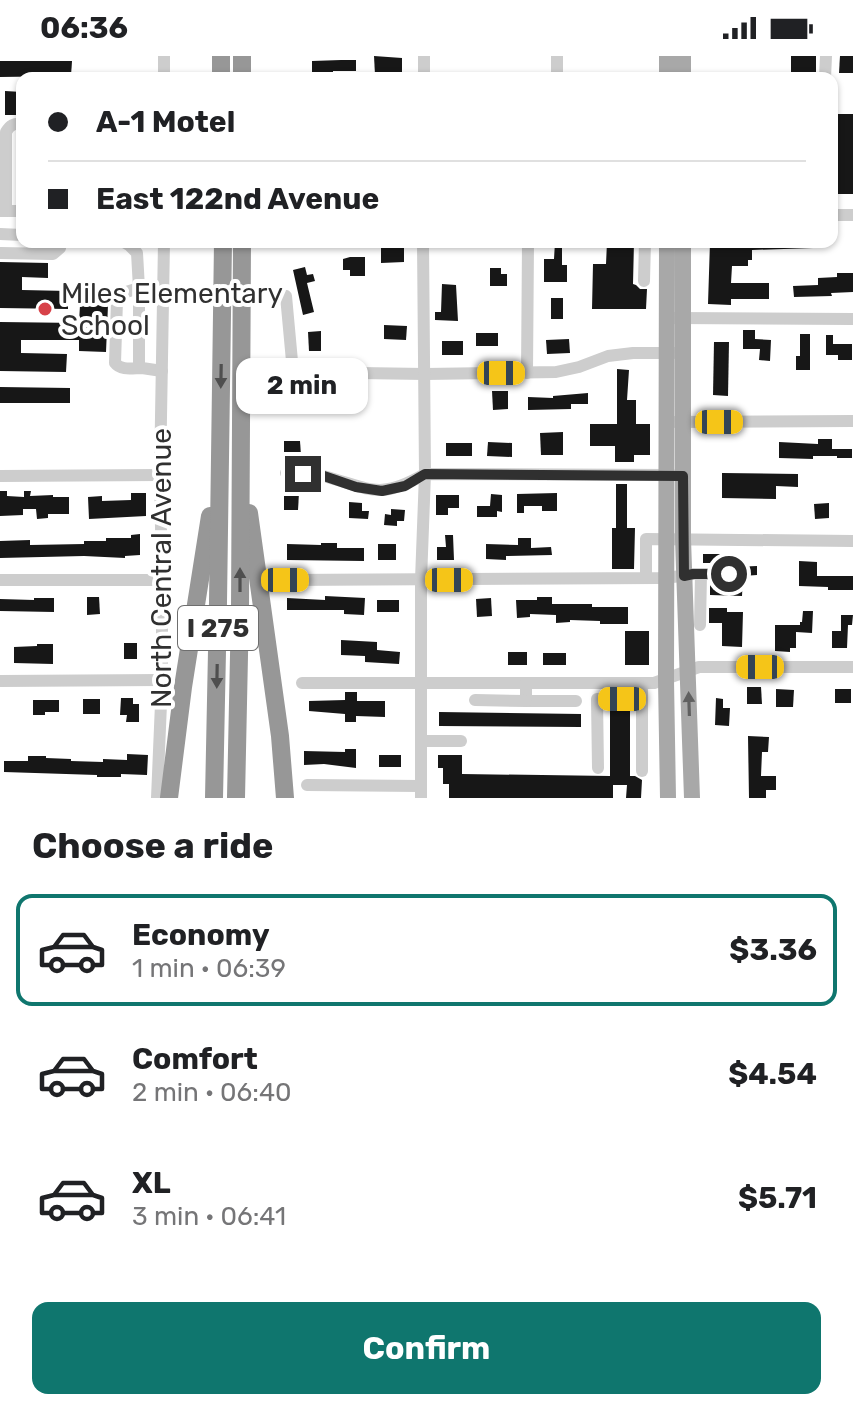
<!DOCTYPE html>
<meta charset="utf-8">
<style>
:root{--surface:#fff;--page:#f2f2f2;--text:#202124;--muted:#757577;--line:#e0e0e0;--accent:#0f766e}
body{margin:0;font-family:Rubik,sans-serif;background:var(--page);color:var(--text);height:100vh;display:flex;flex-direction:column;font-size:30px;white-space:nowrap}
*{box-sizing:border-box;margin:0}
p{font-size:26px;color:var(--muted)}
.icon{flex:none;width:44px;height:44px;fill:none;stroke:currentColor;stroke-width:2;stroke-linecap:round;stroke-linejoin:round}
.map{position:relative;height:742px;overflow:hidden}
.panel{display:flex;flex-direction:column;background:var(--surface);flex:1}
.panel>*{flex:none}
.guide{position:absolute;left:16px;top:16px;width:822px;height:176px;border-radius:16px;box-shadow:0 2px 6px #0004;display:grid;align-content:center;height:176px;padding:0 32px;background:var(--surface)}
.end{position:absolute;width:36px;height:36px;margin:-18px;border:10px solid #303030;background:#fff;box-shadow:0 0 0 4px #fff}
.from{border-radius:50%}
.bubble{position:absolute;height:56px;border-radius:16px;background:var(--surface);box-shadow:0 2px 6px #0004;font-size:26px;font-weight:700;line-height:56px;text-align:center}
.car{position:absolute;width:24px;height:48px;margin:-24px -12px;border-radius:10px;box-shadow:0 0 6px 2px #0007;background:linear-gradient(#f5c518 24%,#345 0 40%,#f5c518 0 76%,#345 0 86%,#f5c518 0)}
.guide b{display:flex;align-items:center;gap:28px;height:76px;font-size:30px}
.guide b+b{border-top:2px solid var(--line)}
.guide i{width:20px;height:20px;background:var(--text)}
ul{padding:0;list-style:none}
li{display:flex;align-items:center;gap:24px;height:112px;margin:0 16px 12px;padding:0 16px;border:4px solid transparent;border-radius:16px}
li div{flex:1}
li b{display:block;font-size:30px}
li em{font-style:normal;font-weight:700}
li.active{border-color:var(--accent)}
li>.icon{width:72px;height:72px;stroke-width:1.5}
h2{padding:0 32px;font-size:36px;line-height:96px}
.action{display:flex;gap:16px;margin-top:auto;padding:16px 32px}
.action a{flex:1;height:92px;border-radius:16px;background:var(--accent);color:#fff;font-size:32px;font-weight:700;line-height:92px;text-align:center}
.status{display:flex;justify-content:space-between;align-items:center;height:56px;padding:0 40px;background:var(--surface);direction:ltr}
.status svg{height:22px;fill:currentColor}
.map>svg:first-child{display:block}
.building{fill:#171717}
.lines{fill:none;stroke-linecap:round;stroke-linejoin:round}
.minor{stroke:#cdcdcd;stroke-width:12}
.major{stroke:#a8a8a8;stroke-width:16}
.highway{stroke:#979797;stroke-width:18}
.oneway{fill:#4f4f4f}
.oneway2{fill:#606060}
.route{stroke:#303030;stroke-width:10}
.poi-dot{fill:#d74249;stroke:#fff;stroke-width:3}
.labels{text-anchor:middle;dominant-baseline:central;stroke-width:8;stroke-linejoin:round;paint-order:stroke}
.shield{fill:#fff;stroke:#6e6e6e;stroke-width:2}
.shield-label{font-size:26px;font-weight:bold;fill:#303030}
.poi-label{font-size:28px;fill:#303030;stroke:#fff;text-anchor:start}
.street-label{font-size:28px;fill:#303030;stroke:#fff}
</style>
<div class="status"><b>06:36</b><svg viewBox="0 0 49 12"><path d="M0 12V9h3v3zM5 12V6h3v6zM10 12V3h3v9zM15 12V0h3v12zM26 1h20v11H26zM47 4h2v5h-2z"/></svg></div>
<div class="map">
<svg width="853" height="742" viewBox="0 0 853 742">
<rect width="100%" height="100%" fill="#fff"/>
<g class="building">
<path d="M374,0L402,2V20L375,19Z"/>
<path d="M791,0H816V18L791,19Z"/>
<path d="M840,0H853V17H839Z"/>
<path d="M341,4H356V15H333V19L312,18V5Z"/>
<path d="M0,5H72L71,20L0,21Z"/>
<path d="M5,35L22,36V59H5Z"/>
<rect x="838" y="58" width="15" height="80"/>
<path d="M555,186H562V209H567V226H544V203H554Z"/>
<path d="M607,186H634L633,228L636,229L640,233H647L646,253H592L593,208H606Z"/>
<path d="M710,186H813V192L752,194V204H748V210H732L731,227H769V243H731V249L708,248Z"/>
<path d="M381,191H404V206L381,207Z"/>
<path d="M350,201H365V220H350V214H343V203Z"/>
<path d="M0,206L48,207V222L22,221V234L68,235V253L0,252Z"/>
<path d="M305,211L307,219L313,218L315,225L307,227L314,256L303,259L293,214Z"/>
<path d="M490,212H501V218H507V230H490Z"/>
<path d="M837,217H853V236L831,237L832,240L794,241L793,230L818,229V222L837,221Z"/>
<path d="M442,228L456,229L458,265L435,264V256H441Z"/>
<rect x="551" y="242" width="12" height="21"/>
<path d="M80,249H108L106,296L79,295V284H21V297L67,298L66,316L0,315V266L79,267Z"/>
<path d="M384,269L407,270L406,284L384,283Z"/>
<path d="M743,274H755V283L771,284L770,305L759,304L760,293H743Z"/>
<path d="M321,275V295H309L308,276Z"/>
<rect x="476" y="277" width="22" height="13"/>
<path d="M800,278H810V314H796V300H800Z"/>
<path d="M826,279H833V288H852V304H838V299H826Z"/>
<path d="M569,283L570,297L547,298L546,284Z"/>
<rect x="442" y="285" width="21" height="14"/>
<path d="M714,286H729L728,340L713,339Z"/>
<path d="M617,313L629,314L627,344H636V368H650V399H634V406H615V390H590V368H617Z"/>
<path d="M0,331L70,332V347H0Z"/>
<path d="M492,335H508V353L493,354Z"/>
<path d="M588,337V348H571V353L528,354V341L553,342V340Z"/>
<path d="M563,376V399H541L540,377Z"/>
<path d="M818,383H832V393H852V402H837V400H813V403L779,402V386L818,388Z"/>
<path d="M284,385H300L301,399H284Z"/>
<path d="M488,386L512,387V401L487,400Z"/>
<rect x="446" y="387" width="26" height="13"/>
<path d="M722,417L798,418V431L776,430V443L722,442Z"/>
<path d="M616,428H627V472H635L634,513H612V472H616Z"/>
<path d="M0,435H7V440L24,441V435H31L30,440L53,439V441H69V458H48V462L37,463L36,453H23V459L0,460Z"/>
<path d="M131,437H146V460L89,463L88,441L102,440V445L131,444Z"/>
<path d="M284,437H299L298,454H284Z"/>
<path d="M557,437V455H542V450H524V457H517V438Z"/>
<path d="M491,438L502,439V456L497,455V461H477V450H490Z"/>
<path d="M436,439H459V452H448V459H436Z"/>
<path d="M349,446L362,447V455H369L368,463L349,462Z"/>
<path d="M829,447V462L815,463L814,448Z"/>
<path d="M391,453L405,454L404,465H397V470L384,469L385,458L391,459Z"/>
<path d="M140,478V499L125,500V502L84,500L0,502V485L30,484V489L84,488V485H106V482H131V479Z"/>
<path d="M445,479H453L454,504H437V491H446Z"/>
<path d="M518,482H531V492L551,491L552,499L506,500V504L486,503V488L518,489Z"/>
<path d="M321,487H337V492H364V505L287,504V488L321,489Z"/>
<rect x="378" y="488" width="18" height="16"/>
<rect x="703" y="498" width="29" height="9"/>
<path d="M799,505L817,506V520H853V534H828V531L799,530Z"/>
<path d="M757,510V519L743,520L742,540L710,539V528L733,529L738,519L734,511Z"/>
<path d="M325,540L365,542L364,559L344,558V554H287V542L325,544Z"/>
<path d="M87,541H99L100,558L87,559Z"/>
<path d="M537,541H552V548H592V551H628V568H600V565L570,564V566L556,567V559L530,558V561L517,562L516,544H537Z"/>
<path d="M34,542H54V556L0,555V543L34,544Z"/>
<path d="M491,542L492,560L477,561L476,543Z"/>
<rect x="377" y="544" width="22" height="12"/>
<path d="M709,552H727V556H743L742,591L722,590V567H709Z"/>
<path d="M803,555H813L812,577L796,576V592H790V596L775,595V569H800V566H802Z"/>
<path d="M841,559H853L852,569H848L847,592H832V575H841Z"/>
<rect x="625" y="575" width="24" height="34"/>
<path d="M341,584L377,586V594L400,596L399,608L365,606V600L341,599Z"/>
<rect x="124" y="587" width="13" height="16"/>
<path d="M37,588H53V608L14,607V591L37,590Z"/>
<rect x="508" y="596" width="19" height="13"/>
<rect x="543" y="597" width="23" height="12"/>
<path d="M747,631H761L762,648H747Z"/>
<path d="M776,633L794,634L793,651H776Z"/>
<rect x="835" y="633" width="16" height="14"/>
<path d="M345,636H357V645H385V661L356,660V666H345V658L309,655V645L345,644Z"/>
<path d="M121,642H133V648H139V666H126L127,659H120Z"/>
<path d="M716,642L723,643V652H730L729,670L715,669Z"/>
<rect x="83" y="643" width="17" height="15"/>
<path d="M33,644H59V656H45V659H33Z"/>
<path d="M610,652H630V720H635L642,724L641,742H626L627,729H613V742H449V728H443V712H438V699H462V718L610,720Z"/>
<path d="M439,656L581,658V671L439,670Z"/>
<path d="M748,680L769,681L768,696H762L761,720H776V734H766V742H749Z"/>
<path d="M345,693H356V712L324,708L304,709V695L345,696Z"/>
<path d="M127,698L148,699L147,719L121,718V721H97V719L4,716V705H28V700H46V702L71,703V705L103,706V703L127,704Z"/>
<rect x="379" y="699" width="22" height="12"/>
</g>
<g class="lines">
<g class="minor">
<path d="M424,0V22"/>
<path d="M164,22V0"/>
<path d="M557,22V0"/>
<path d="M825,22L826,0"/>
<path d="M0,155H22"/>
<path d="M6,155V76C10,69 14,67 22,68"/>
<path d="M832,159H853"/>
<path d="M0,178L22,179"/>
<path d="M124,186L129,189L137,197L139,232L163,234"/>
<path d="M0,197L53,198L60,192L61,186"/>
<path d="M644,225L645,186"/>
<path d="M286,240L293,316L425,318L556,316L579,311L608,300L633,297H674"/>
<path d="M674,262L853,263"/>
<path d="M142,312C133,312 121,315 115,307L117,244L123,237L139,232V308L142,312L162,315"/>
<path d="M527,317L528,186"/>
<path d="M675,366L853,365"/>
<path d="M286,417C298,418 312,417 323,420C370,432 378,445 425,418L672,419"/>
<path d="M0,420L160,419"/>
<path d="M646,522V483L853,485"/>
<path d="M0,524H162"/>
<path d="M285,524L659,522L684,520L693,518H729"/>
<path d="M700,569L701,518"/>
<path d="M0,625L162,624"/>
<path d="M302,627H654L699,611H853"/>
<path d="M526,627V645H576"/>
<path d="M642,634V715"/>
<path d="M475,644L526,645"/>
<path d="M421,685H461"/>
<path d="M598,712L597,643H642"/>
<path d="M307,729L420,730"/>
<path d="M157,742L162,624V524L160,419L164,186"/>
<path d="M421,742V524L425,418L423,186"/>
</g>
<g class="major">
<path d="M667,0V22"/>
<path d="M683,22V0"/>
<path d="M667,186L666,624L668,742"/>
<path d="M683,186V483L692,742"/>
</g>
<g class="highway">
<path d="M221,0V22"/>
<path d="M242,22V0"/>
<path d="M249,457L280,680L285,742"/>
<path d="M169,742L183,631L210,460"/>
<path d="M214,742L218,546L223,186"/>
<path d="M236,742L240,552L242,186"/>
</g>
</g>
<defs><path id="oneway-solid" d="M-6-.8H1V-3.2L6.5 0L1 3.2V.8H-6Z" transform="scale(2)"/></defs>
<g class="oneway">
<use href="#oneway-solid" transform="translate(221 320) rotate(91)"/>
<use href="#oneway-solid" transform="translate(240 524) rotate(-90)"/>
<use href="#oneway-solid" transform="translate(217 620) rotate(91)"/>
</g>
<use class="oneway2" href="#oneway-solid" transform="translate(689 648) rotate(-92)"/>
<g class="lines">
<path class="route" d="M303,418L321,419L356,431L382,435L405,430L425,418L683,420L684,520L693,518H729"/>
</g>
<circle class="poi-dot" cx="45" cy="253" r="8"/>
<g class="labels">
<rect class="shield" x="178" y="550" width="80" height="44" rx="6"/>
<g class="shield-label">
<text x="218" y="572">I 275</text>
</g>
<g class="poi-label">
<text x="61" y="237">Miles Elementary<tspan x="61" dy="32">School</tspan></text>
</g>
<g class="street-label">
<text transform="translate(161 512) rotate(-90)">North Central Avenue</text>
</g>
</g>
</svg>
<i class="end from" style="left:729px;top:518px"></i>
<i class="end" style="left:303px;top:418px"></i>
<div class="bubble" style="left:236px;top:302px;width:132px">2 min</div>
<i class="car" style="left:501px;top:317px;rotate:90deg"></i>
<i class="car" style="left:719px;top:366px;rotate:90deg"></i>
<i class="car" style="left:285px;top:524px;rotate:90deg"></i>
<i class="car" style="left:449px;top:524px;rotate:90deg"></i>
<i class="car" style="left:760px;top:611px;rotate:270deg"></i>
<i class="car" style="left:622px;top:643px;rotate:270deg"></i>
<div class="guide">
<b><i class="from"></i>A-1 Motel</b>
<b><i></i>East 122nd Avenue</b>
</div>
</div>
<section class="panel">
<h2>Choose a ride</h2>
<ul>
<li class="active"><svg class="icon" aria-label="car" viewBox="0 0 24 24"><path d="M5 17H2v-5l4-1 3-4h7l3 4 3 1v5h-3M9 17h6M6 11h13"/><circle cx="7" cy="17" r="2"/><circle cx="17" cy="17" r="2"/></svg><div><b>Economy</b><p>1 min · 06:39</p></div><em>$3.36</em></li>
<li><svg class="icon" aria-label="car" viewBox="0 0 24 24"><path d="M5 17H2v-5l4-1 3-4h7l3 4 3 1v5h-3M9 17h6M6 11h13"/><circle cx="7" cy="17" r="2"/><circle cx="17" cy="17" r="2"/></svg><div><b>Comfort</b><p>2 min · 06:40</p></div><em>$4.54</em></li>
<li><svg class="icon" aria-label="car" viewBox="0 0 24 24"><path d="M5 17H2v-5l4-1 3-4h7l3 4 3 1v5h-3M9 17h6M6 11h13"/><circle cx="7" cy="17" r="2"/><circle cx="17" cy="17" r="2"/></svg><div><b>XL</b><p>3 min · 06:41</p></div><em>$5.71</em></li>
</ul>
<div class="action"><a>Confirm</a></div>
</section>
